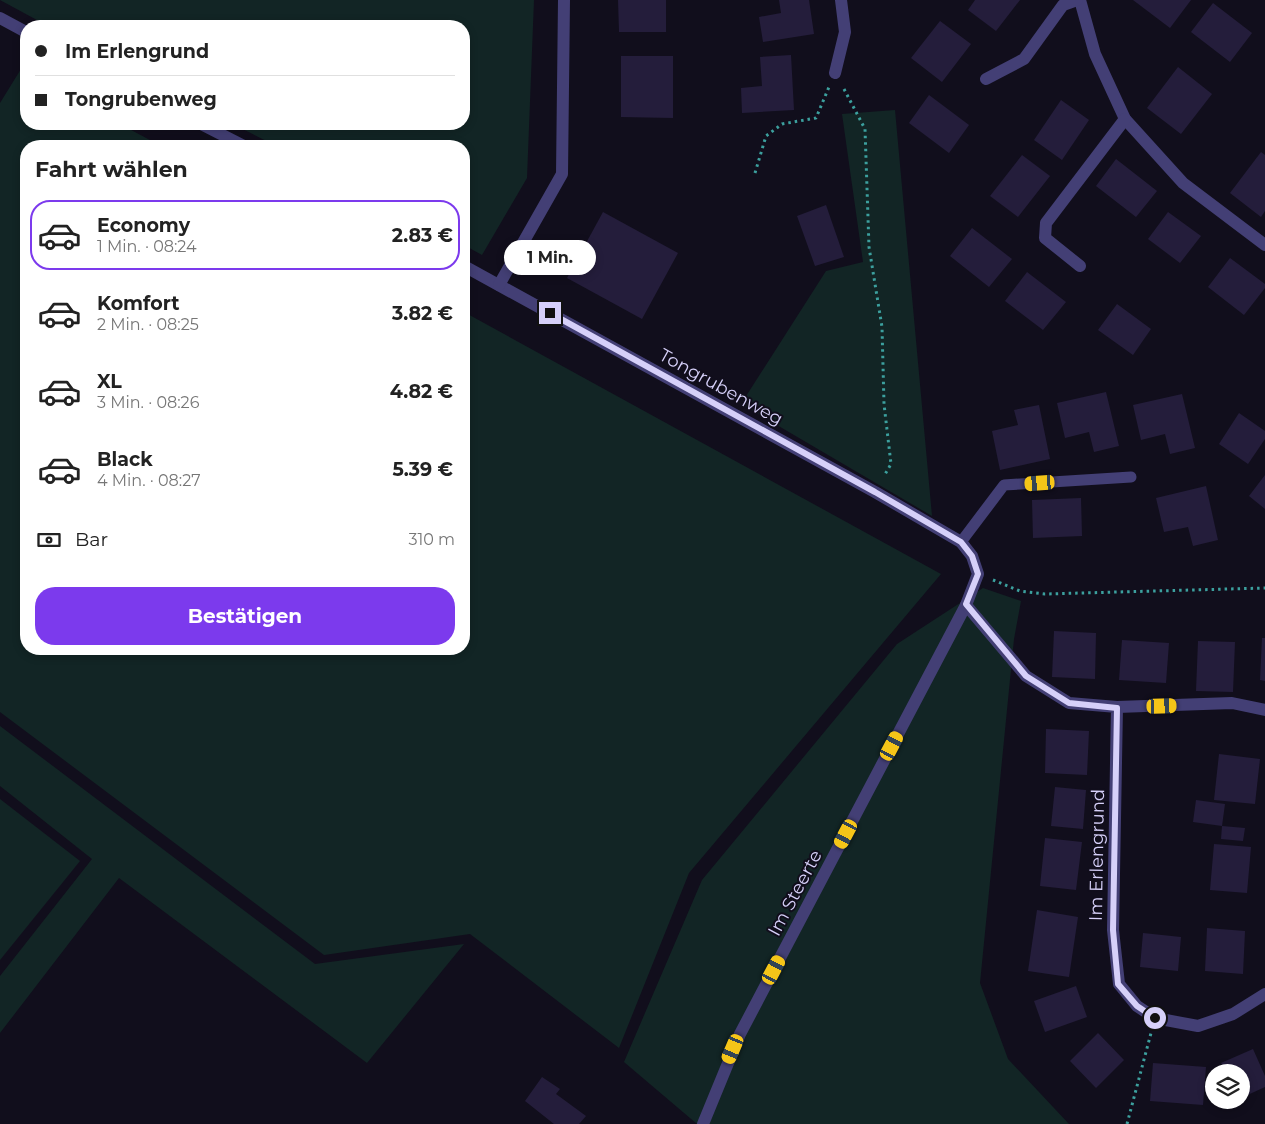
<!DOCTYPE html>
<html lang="de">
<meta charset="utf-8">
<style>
:root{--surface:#fff;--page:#f6f6f6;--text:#222;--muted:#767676;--line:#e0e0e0;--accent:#7c3aed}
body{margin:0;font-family:Montserrat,sans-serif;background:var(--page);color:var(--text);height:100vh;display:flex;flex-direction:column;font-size:19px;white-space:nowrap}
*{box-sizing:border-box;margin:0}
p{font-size:16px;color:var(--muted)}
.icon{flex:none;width:28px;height:28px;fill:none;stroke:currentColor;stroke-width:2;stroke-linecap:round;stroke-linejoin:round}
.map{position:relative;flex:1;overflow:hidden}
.panel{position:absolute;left:20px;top:140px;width:450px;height:515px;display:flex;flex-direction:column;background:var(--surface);border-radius:20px;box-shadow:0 2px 8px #0003}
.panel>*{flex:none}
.top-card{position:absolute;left:20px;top:20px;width:450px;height:110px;border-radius:20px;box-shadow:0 2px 8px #0003;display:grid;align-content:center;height:110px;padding:0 15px;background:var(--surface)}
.fabs{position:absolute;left:1205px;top:1064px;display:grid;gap:10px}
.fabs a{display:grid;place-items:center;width:45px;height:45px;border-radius:50%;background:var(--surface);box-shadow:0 2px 8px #0003;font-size:25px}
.end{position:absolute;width:22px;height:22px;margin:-11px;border:6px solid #d6d0f9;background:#111;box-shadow:0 0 0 2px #111}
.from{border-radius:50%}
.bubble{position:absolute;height:35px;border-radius:18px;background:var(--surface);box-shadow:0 2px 8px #0003;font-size:16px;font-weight:700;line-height:35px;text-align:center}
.car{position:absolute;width:15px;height:30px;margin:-15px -8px;border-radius:6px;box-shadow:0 0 4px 1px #0007;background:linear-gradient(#f5c518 24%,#345 0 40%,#f5c518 0 76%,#345 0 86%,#f5c518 0)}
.top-card b{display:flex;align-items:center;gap:18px;height:48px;font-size:19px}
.top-card b+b{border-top:1px solid var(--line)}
.top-card i{width:12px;height:12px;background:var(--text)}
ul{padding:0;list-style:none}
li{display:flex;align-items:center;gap:15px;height:70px;margin:0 10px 8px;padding:0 5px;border:2px solid transparent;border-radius:20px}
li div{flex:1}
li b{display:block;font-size:19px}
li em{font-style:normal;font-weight:700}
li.on{border-color:var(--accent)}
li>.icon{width:45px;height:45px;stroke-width:1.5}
h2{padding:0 15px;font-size:22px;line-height:60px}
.pay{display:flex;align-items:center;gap:12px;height:55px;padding:0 15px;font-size:19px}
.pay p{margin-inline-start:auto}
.action{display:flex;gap:10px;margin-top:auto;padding:10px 15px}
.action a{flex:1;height:58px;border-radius:20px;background:var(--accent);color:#fff;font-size:20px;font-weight:700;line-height:58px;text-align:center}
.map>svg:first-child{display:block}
.green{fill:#122525}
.building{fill:#241d3b}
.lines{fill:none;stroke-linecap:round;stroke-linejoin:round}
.path{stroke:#3ca09e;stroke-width:3;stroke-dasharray:2.5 4;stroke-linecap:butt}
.service{stroke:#433f75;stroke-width:11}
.minor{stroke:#433f75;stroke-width:12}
.route{stroke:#d6d0f9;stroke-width:6}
.labels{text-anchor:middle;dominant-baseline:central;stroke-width:4;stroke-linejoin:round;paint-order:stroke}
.street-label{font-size:18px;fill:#d6d0f9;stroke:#110e1c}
</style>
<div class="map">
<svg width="1265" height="1124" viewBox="0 0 1265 1124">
<rect width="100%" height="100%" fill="#110e1c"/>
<g class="green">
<path d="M0,0H534L527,178L482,255L464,245V146H276L233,124H464V26H48Z"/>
<path d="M21,69L26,72V124H120L161,146H26V649H464V312L941,574L689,873L619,1048L470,934L324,955L0,712V103Z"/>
<path d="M895,110L932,516L741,404L826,271L863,262L842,114Z"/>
<path d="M983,588L1021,601L1014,639L980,983L1008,1059L1069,1124H697L624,1062L702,880L897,644Z"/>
<path d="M0,726L315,964L464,944L367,1063L119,878L0,1033V976L92,859L0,786Z"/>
<path d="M0,799L80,861L0,960Z"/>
</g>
<g class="building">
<path d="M618,0H666V32H619Z"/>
<path d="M779,0H809L814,34L763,42L759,17L781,13Z"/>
<path d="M975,0H1020L996,31L968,10Z"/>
<path d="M1133,0H1191L1170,28Z"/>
<path d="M1213,3L1252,33L1230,62L1191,32Z"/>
<path d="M940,21L971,44L942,82L911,58Z"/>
<path d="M791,55L794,110L742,113L741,88L762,86L760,57Z"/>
<path d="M621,56H673V118L621,117Z"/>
<path d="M1178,67L1212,94L1181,134L1147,108Z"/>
<path d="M929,95L969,125L949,153L909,123Z"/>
<path d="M1061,100L1089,120L1062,160L1034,140Z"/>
<path d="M1261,152L1265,155V211L1261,217L1230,193Z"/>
<path d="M1022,155L1050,176L1018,217L990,196Z"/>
<path d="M1116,159L1157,191L1136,217L1096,186Z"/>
<path d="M826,205L844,257L815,266L797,216Z"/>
<path d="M603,212L678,253L642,319L567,278Z"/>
<path d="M1168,212L1201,236L1180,263L1148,239Z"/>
<path d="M972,228L1012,259L989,287L950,256Z"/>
<path d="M1230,258L1265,284V288L1244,315L1208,287Z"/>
<path d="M1027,272L1066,302L1043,330L1005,301Z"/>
<path d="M1117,304L1151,329L1133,355L1098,330Z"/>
<path d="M1106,392L1119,446L1094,452L1089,432L1065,438L1057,403Z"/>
<path d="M1182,394L1195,448L1170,454L1165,434L1141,440L1133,405Z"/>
<path d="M1039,405L1050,459L1000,470L992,431L1018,425L1014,410Z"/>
<path d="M1239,413L1265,431V439L1248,464L1219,444Z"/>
<path d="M1265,475V509L1249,496Z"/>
<path d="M1206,486L1218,540L1193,546L1188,527L1164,532L1156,498Z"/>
<path d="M1081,498L1082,536L1033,538L1032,500Z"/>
<path d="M1054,631L1096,633L1095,679L1052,677Z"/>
<path d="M1262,638H1265V681L1260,680Z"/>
<path d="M1122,640L1169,643L1166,683L1119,680Z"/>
<path d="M1198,641L1235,642L1233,692L1196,691Z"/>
<path d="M1046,729L1089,731L1087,775L1045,773Z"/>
<path d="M1219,754L1260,759L1255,804L1214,800Z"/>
<path d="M1055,787L1086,790L1083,829L1051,826Z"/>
<path d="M1196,800L1225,804L1222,826L1245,828L1243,841L1221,839L1222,826L1193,822Z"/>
<path d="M1045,838L1082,842L1076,890L1040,886Z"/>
<path d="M1214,844L1251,847L1247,893L1210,890Z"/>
<path d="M1037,910L1078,917L1069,977L1028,971Z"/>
<path d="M1207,928L1245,931L1243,974L1205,971Z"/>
<path d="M1143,933L1181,937L1178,971L1140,967Z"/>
<path d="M1076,986L1087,1017L1045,1032L1034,1001Z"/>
<path d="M1098,1033L1124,1060L1096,1088L1070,1061Z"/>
<path d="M1253,1049L1265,1076V1087L1241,1098V1072H1226L1221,1063Z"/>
<path d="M1153,1063L1206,1067L1203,1105L1150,1101Z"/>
<path d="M542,1077L560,1089L556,1094L586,1116L579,1124H554L525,1101Z"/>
</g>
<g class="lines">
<g class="path">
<path d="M844,89L865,129L869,247L882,327L884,404L891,464L884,476"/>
<path d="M755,173L766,136L782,124L816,118L829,87"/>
<path d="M993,580L1020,591L1045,594L1265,588"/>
<path d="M1127,1124L1151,1033"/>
</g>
<path class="service" d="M961,542L1004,485L1131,477"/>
<g class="minor">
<path d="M1080,0L1095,54L1125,119L1183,183L1265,245"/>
<path d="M0,18L26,32"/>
<path d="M835,73L845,32L841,0"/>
<path d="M986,79L1024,59L1063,5L1077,0"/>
<path d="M201,124L244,146"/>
<path d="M464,266L875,492L961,542L972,556L978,574L966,605L740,1034L703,1124"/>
<path d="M1080,266L1045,238L1046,223L1125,119"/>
<path d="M499,285L562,174L564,0"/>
<path d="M966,605L1026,676L1069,703L1117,707L1113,930L1119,984L1137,1006L1155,1018L1198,1026L1233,1014L1265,994"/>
<path d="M1117,707L1232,703L1265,710"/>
</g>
</g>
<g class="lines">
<path class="route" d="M550,313L875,492L961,542L972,556L978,574L966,604L1026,676L1069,703L1117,708L1113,930L1118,984L1137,1006L1155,1018"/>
</g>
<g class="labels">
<g class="street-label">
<text transform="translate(721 387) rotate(29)">Tongrubenweg</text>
<text transform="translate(1097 855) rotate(-89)">Im Erlengrund</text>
<text transform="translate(795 893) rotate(-62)">Im Steerte</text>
</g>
</g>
</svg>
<div class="fabs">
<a><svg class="icon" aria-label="layers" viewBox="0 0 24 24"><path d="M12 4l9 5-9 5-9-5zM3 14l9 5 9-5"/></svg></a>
</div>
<i class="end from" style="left:1155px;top:1018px"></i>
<i class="end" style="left:550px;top:313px"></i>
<div class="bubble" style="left:504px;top:240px;width:92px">1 Min.</div>
<i class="car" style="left:1040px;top:483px;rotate:266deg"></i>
<i class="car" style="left:1162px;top:706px;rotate:88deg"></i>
<i class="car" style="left:892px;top:746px;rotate:28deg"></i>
<i class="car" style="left:846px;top:834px;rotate:208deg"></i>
<i class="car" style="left:774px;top:970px;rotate:28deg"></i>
<i class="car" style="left:733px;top:1049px;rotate:203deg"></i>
<div class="top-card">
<b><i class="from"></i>Im Erlengrund</b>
<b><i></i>Tongrubenweg</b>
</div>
<section class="panel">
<h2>Fahrt wählen</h2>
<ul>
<li class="on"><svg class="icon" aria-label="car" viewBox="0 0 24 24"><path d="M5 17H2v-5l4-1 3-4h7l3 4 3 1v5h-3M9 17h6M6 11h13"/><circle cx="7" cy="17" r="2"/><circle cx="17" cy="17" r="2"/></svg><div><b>Economy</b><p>1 Min. · 08:24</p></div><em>2.83 €</em></li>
<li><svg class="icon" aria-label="car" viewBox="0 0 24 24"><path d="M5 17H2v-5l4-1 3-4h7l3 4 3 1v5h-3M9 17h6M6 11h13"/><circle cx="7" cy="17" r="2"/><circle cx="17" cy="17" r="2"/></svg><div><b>Komfort</b><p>2 Min. · 08:25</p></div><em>3.82 €</em></li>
<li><svg class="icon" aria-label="car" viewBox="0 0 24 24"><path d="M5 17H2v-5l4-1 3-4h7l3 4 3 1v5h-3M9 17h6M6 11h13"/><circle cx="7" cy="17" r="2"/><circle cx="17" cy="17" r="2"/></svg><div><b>XL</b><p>3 Min. · 08:26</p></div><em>4.82 €</em></li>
<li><svg class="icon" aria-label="car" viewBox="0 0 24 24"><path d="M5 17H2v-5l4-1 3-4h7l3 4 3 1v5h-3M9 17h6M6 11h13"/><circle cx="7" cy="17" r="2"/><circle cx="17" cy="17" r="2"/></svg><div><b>Black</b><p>4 Min. · 08:27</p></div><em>5.39 €</em></li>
</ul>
<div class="pay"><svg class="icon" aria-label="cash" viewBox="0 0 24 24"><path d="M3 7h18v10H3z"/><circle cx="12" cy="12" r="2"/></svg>Bar<p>310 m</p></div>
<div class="action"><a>Bestätigen</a></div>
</section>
</div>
